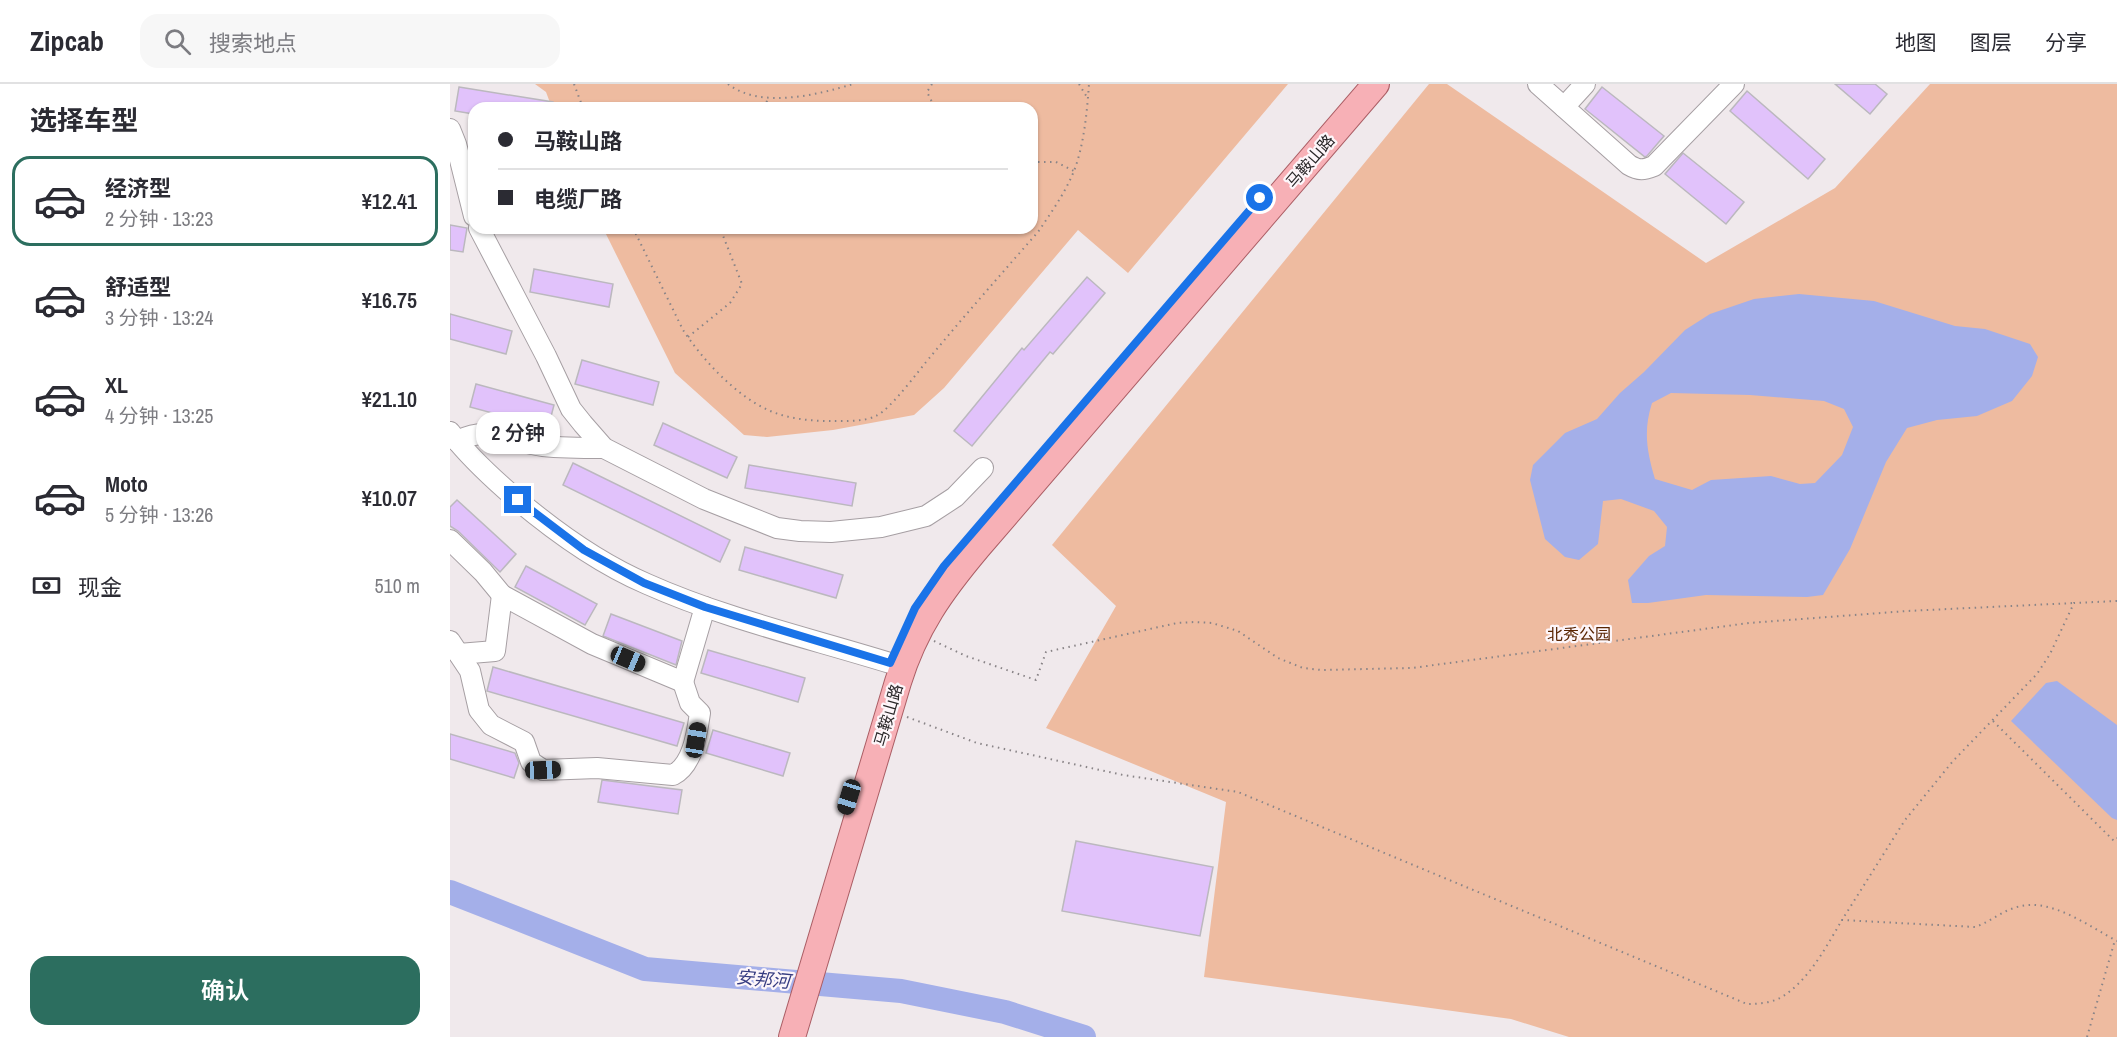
<!DOCTYPE html>
<html lang="zh">
<meta charset="utf-8">
<style>
:root{--surface:#fff;--page:#f7f7f7;--text:#2b2b33;--muted:#7c7c81;--line:#e1e1e2;--accent:#2c6e5f}
body{margin:0;font-family:"Archivo Narrow","Noto Sans SC",sans-serif;background:var(--page);color:var(--text);height:100vh;display:flex;flex-direction:column;font-size:22px;white-space:nowrap}
*{box-sizing:border-box;margin:0}
p{font-size:20px;color:var(--muted)}
.icon{flex:none;width:33px;height:33px;fill:none;stroke:currentColor;stroke-width:2;stroke-linecap:round;stroke-linejoin:round}
.map{position:relative;flex:1;overflow:hidden}
.sheet{display:flex;flex-direction:column;background:var(--surface);width:450px}
.sheet>*{flex:none}
.hud{position:absolute;left:18px;top:18px;width:570px;height:132px;border-radius:18px;box-shadow:0 2px 4px #0004;display:grid;align-content:center;height:132px;padding:0 30px;background:var(--surface)}
.end{position:absolute;width:27px;height:27px;margin:-14px;border:8px solid #1a73e8;background:#fff;box-shadow:0 0 0 3px #fff}
.from{border-radius:50%}
.bubble{position:absolute;height:42px;border-radius:18px;background:var(--surface);box-shadow:0 2px 4px #0004;font-size:20px;font-weight:600;line-height:42px;text-align:center}
.car{position:absolute;width:18px;height:36px;margin:-18px -9px;border-radius:8px;box-shadow:0 0 4px 2px #0007;background:linear-gradient(#222 24%,#8ab4d8 0 40%,#222 0 76%,#8ab4d8 0 86%,#222 0)}
.hud b{display:flex;align-items:center;gap:21px;height:57px;font-size:22px}
.hud b+b{border-top:2px solid var(--line)}
.hud i{width:15px;height:15px;background:var(--text)}
ul{padding:0;list-style:none}
li{display:flex;align-items:center;gap:18px;height:90px;margin:0 12px 9px;padding:0 18px;border:3px solid transparent;border-radius:18px}
li div{flex:1}
li b{display:block;font-size:22px}
li em{font-style:normal;font-weight:600}
li.active{border-color:var(--accent)}
li>.icon{width:54px;height:54px;stroke-width:1.5}
h2{padding:0 30px;font-size:27px;line-height:72px}
.pay{display:flex;align-items:center;gap:15px;height:66px;padding:0 30px;font-size:22px}
.pay p{margin-inline-start:auto}
.action{display:flex;gap:12px;margin-top:auto;padding:12px 30px}
.action a{flex:1;height:69px;border-radius:18px;background:var(--accent);color:#fff;font-size:24px;font-weight:600;line-height:69px;text-align:center}
header{display:flex;align-items:center;gap:36px;box-sizing:border-box;height:84px;padding:0 30px;background:var(--surface);border-bottom:2px solid var(--line)}
header strong{font-size:28px}
nav{display:flex;gap:33px;margin-inline-start:auto;font-size:21px}
.search{width:420px;height:54px;background:var(--page);display:flex;align-items:center;gap:15px;box-sizing:border-box;padding:0 21px;border-radius:18px;color:var(--muted);font-size:22px}
main{display:flex;flex:1;min-height:0}
.map>svg:first-child{display:block}
.green{fill:#eebba0}
.water{fill:#a4afe9;fill-rule:evenodd}
.lines{fill:none;stroke-linecap:round;stroke-linejoin:round}
.river{stroke:#a4afe9;stroke-width:24}
.building{fill:#e1c2fb;stroke:#bbb8be;stroke-width:1.5}
.minor-casing{stroke:#a69fa3;stroke-width:22}
.major-casing{stroke:#ab5e65;stroke-width:28}
.path{stroke:#898487;stroke-width:2;stroke-dasharray:1.5 4.5;stroke-linecap:butt}
.minor{stroke:#fff;stroke-width:20}
.major{stroke:#f7b0b6;stroke-width:26}
.route{stroke:#1a73e8;stroke-width:8}
.labels{text-anchor:middle;dominant-baseline:central;stroke-width:4.5;stroke-linejoin:round;paint-order:stroke}
.street-label{font-size:16px;fill:#2a2729;stroke:#fdf6fa}
.park-label{font-size:16px;fill:#592400;stroke:#fdf6fa}
.water-label{font-size:18px;font-style:italic;fill:#353b80;stroke:#fdf6fa}
</style>
<header>
<strong>Zipcab</strong>
<div class="search"><svg class="icon" aria-label="search" viewBox="0 0 24 24"><circle cx="10" cy="10" r="6"/><path d="M15 15l6 6"/></svg>搜索地点</div>
<nav><a>地图</a><a>图层</a><a>分享</a></nav>
</header>
<main>
<section class="sheet">
<h2>选择车型</h2>
<ul>
<li class="active"><svg class="icon" aria-label="car" viewBox="0 0 24 24"><path d="M5 17H2v-5l4-1 3-4h7l3 4 3 1v5h-3M9 17h6M6 11h13"/><circle cx="7" cy="17" r="2"/><circle cx="17" cy="17" r="2"/></svg><div><b>经济型</b><p>2 分钟 · 13:23</p></div><em>¥12.41</em></li>
<li><svg class="icon" aria-label="car" viewBox="0 0 24 24"><path d="M5 17H2v-5l4-1 3-4h7l3 4 3 1v5h-3M9 17h6M6 11h13"/><circle cx="7" cy="17" r="2"/><circle cx="17" cy="17" r="2"/></svg><div><b>舒适型</b><p>3 分钟 · 13:24</p></div><em>¥16.75</em></li>
<li><svg class="icon" aria-label="car" viewBox="0 0 24 24"><path d="M5 17H2v-5l4-1 3-4h7l3 4 3 1v5h-3M9 17h6M6 11h13"/><circle cx="7" cy="17" r="2"/><circle cx="17" cy="17" r="2"/></svg><div><b>XL</b><p>4 分钟 · 13:25</p></div><em>¥21.10</em></li>
<li><svg class="icon" aria-label="car" viewBox="0 0 24 24"><path d="M5 17H2v-5l4-1 3-4h7l3 4 3 1v5h-3M9 17h6M6 11h13"/><circle cx="7" cy="17" r="2"/><circle cx="17" cy="17" r="2"/></svg><div><b>Moto</b><p>5 分钟 · 13:26</p></div><em>¥10.07</em></li>
</ul>
<div class="pay"><svg class="icon" aria-label="cash" viewBox="0 0 24 24"><path d="M3 7h18v10H3z"/><circle cx="12" cy="12" r="2"/></svg>现金<p>510 m</p></div>
<div class="action"><a>确认</a></div>
</section>
<div class="map">
<svg width="1667" height="953" viewBox="0 0 1667 953">
<rect width="100%" height="100%" fill="#f0e9ec"/>
<g class="green">
<path d="M85,0H838L678,189L628,146L494,304L464,331L383,346L317,353L294,351L225,289L153,144H582V24H102L96,8Z"/>
<path d="M979,0H997L1256,179L1385,104L1480,0H1667V953H1119L1061,935L754,893L776,718L596,644L666,522L602,461Z"/>
</g>
<g class="water">
<path d="M1349,210L1424,217L1505,242L1535,245L1580,260L1588,273L1582,292L1562,317L1527,332L1487,336L1457,344L1436,378L1400,465L1373,511L1357,513L1256,511L1198,519H1182L1178,496L1199,472L1215,462L1217,443L1204,427L1171,415L1153,417L1148,460L1129,476L1115,473L1095,455L1080,396L1083,381L1115,349L1147,335L1170,309L1194,288L1235,246L1260,230L1304,215ZM1221,309L1300,311L1374,317L1394,325L1403,343L1392,371L1365,399L1350,400L1321,392L1261,396L1242,406L1205,395C1197,368 1193,347 1202,319Z"/>
<path d="M1607,597L1667,641V736L1662,734L1561,637L1596,599Z"/>
</g>
<g class="lines">
<path class="river" d="M0,808L195,885L451,907L555,928L634,953"/>
</g>
<g class="building">
<path d="M1385,0H1425L1437,10L1420,30Z"/>
<path d="M9,3L103,18V24H24V30L5,27Z"/>
<path d="M1152,3L1214,52L1197,72L1195,73L1135,25Z"/>
<path d="M1297,7L1375,75L1358,95L1280,27Z"/>
<path d="M1233,69L1294,118L1276,140L1215,90Z"/>
<path d="M0,141L17,144L13,168L0,166Z"/>
<path d="M84,185L163,200L159,223L80,208Z"/>
<path d="M637,193L655,209L603,270L600,268L522,362L504,347L572,264L574,266Z"/>
<path d="M0,230L62,247L56,270L0,255Z"/>
<path d="M132,276L209,298L203,321L125,300Z"/>
<path d="M26,300L104,321L98,344L20,323Z"/>
<path d="M213,339L287,373L277,394L204,361Z"/>
<path d="M123,379L280,456L270,478L113,401Z"/>
<path d="M299,381L406,399L402,422L295,404Z"/>
<path d="M7,416L66,470L50,488L8,447L0,442V423Z"/>
<path d="M295,463L393,491L386,514L289,486Z"/>
<path d="M76,482L147,520L135,541L65,503Z"/>
<path d="M161,530L232,557L226,581L153,552Z"/>
<path d="M258,566L355,594L348,618L251,589Z"/>
<path d="M43,583L234,639L227,662L37,607Z"/>
<path d="M263,646L340,669L333,692L256,669Z"/>
<path d="M0,650L65,669L69,679L64,694L0,675Z"/>
<path d="M152,696L232,706L228,730L148,718Z"/>
<path d="M626,757L763,783L750,852L612,827Z"/>
</g>
<g class="lines">
<g class="minor-casing">
<g id="minor">
<path d="M1088,0L1179,81C1189,87 1194,86 1204,82L1284,0"/>
<path d="M1114,23L1135,0"/>
<path d="M0,45L6,60L24,132"/>
<path d="M29,144L96,272L121,325L133,340L154,364L254,415L327,444L350,447L381,448L431,443L476,432L505,413L533,384"/>
<path d="M0,348C18,372 41,393 64,413C104,447 148,479 197,500C273,534 359,554 440,579"/>
<path d="M7,357C43,340 58,358 93,362C113,364 134,364 154,364"/>
<path d="M0,456L33,488L52,511L142,560L233,598L255,523"/>
<path d="M0,557L20,587L29,626L41,641L74,658L81,678L93,686L147,684L223,691C243,681 247,649 250,629L240,619L233,598"/>
<path d="M9,570L45,567L52,511"/>
</g>
</g>
<g class="major-casing">
<path id="major" d="M342,953L448,598C465,543 491,507 528,463L926,0"/>
</g>
<g class="path">
<path d="M124,0L133,24"/>
<path d="M278,0C310,25 367,11 403,0"/>
<path d="M482,0L477,8L485,24"/>
<path d="M629,0L638,15"/>
<path d="M315,24L318,13"/>
<path d="M582,78H606L624,87"/>
<path d="M183,144L233,246C253,276 285,311 318,326C338,335 360,337 381,337C395,337 413,338 426,332C441,325 469,286 481,272C516,230 552,189 588,148C601,129 615,109 624,87C634,61 637,28 639,0"/>
<path d="M238,253L280,219L292,200L270,144"/>
<path d="M1667,517L1624,519L1600,570L1587,590L1503,677L1455,736L1392,836L1525,843C1540,838 1552,827 1567,823C1601,813 1638,842 1667,857"/>
<path d="M484,557L516,572L586,596L596,568L727,539L745,538L762,539L788,547L828,574L853,584L871,586L962,584L1299,539L1457,527L1624,519"/>
<path d="M457,633L527,659L673,691L788,708L1297,920C1308,920 1320,919 1330,914C1358,898 1376,863 1392,836"/>
<path d="M1543,637L1664,757L1667,754"/>
<path d="M1637,953L1665,856"/>
</g>
<use href="#minor" class="minor"/>
<use href="#major" class="major"/>
</g>
<g class="lines">
<path class="route" d="M68,416L134,466L194,499L255,523L440,579L465,524L494,482L810,114"/>
</g>
<g class="labels">
<g class="street-label">
<text transform="translate(860 77) rotate(-49)">马鞍山路</text>
<text transform="translate(438 631) rotate(-74)">马鞍山路</text>
</g>
<g class="park-label">
<text x="1129" y="550">北秀公园</text>
</g>
<g class="water-label">
<text transform="translate(313 895) rotate(5)">安邦河</text>
</g>
</g>
</svg>
<i class="end from" style="left:810px;top:114px"></i>
<i class="end" style="left:68px;top:416px"></i>
<div class="bubble" style="left:26px;top:328px;width:84px">2 分钟</div>
<i class="car" style="left:178px;top:575px;rotate:113deg"></i>
<i class="car" style="left:246px;top:656px;rotate:9deg"></i>
<i class="car" style="left:93px;top:686px;rotate:88deg"></i>
<i class="car" style="left:399px;top:713px;rotate:197deg"></i>
<div class="hud">
<b><i class="from"></i>马鞍山路</b>
<b><i></i>电缆厂路</b>
</div>
</div>
</main>
